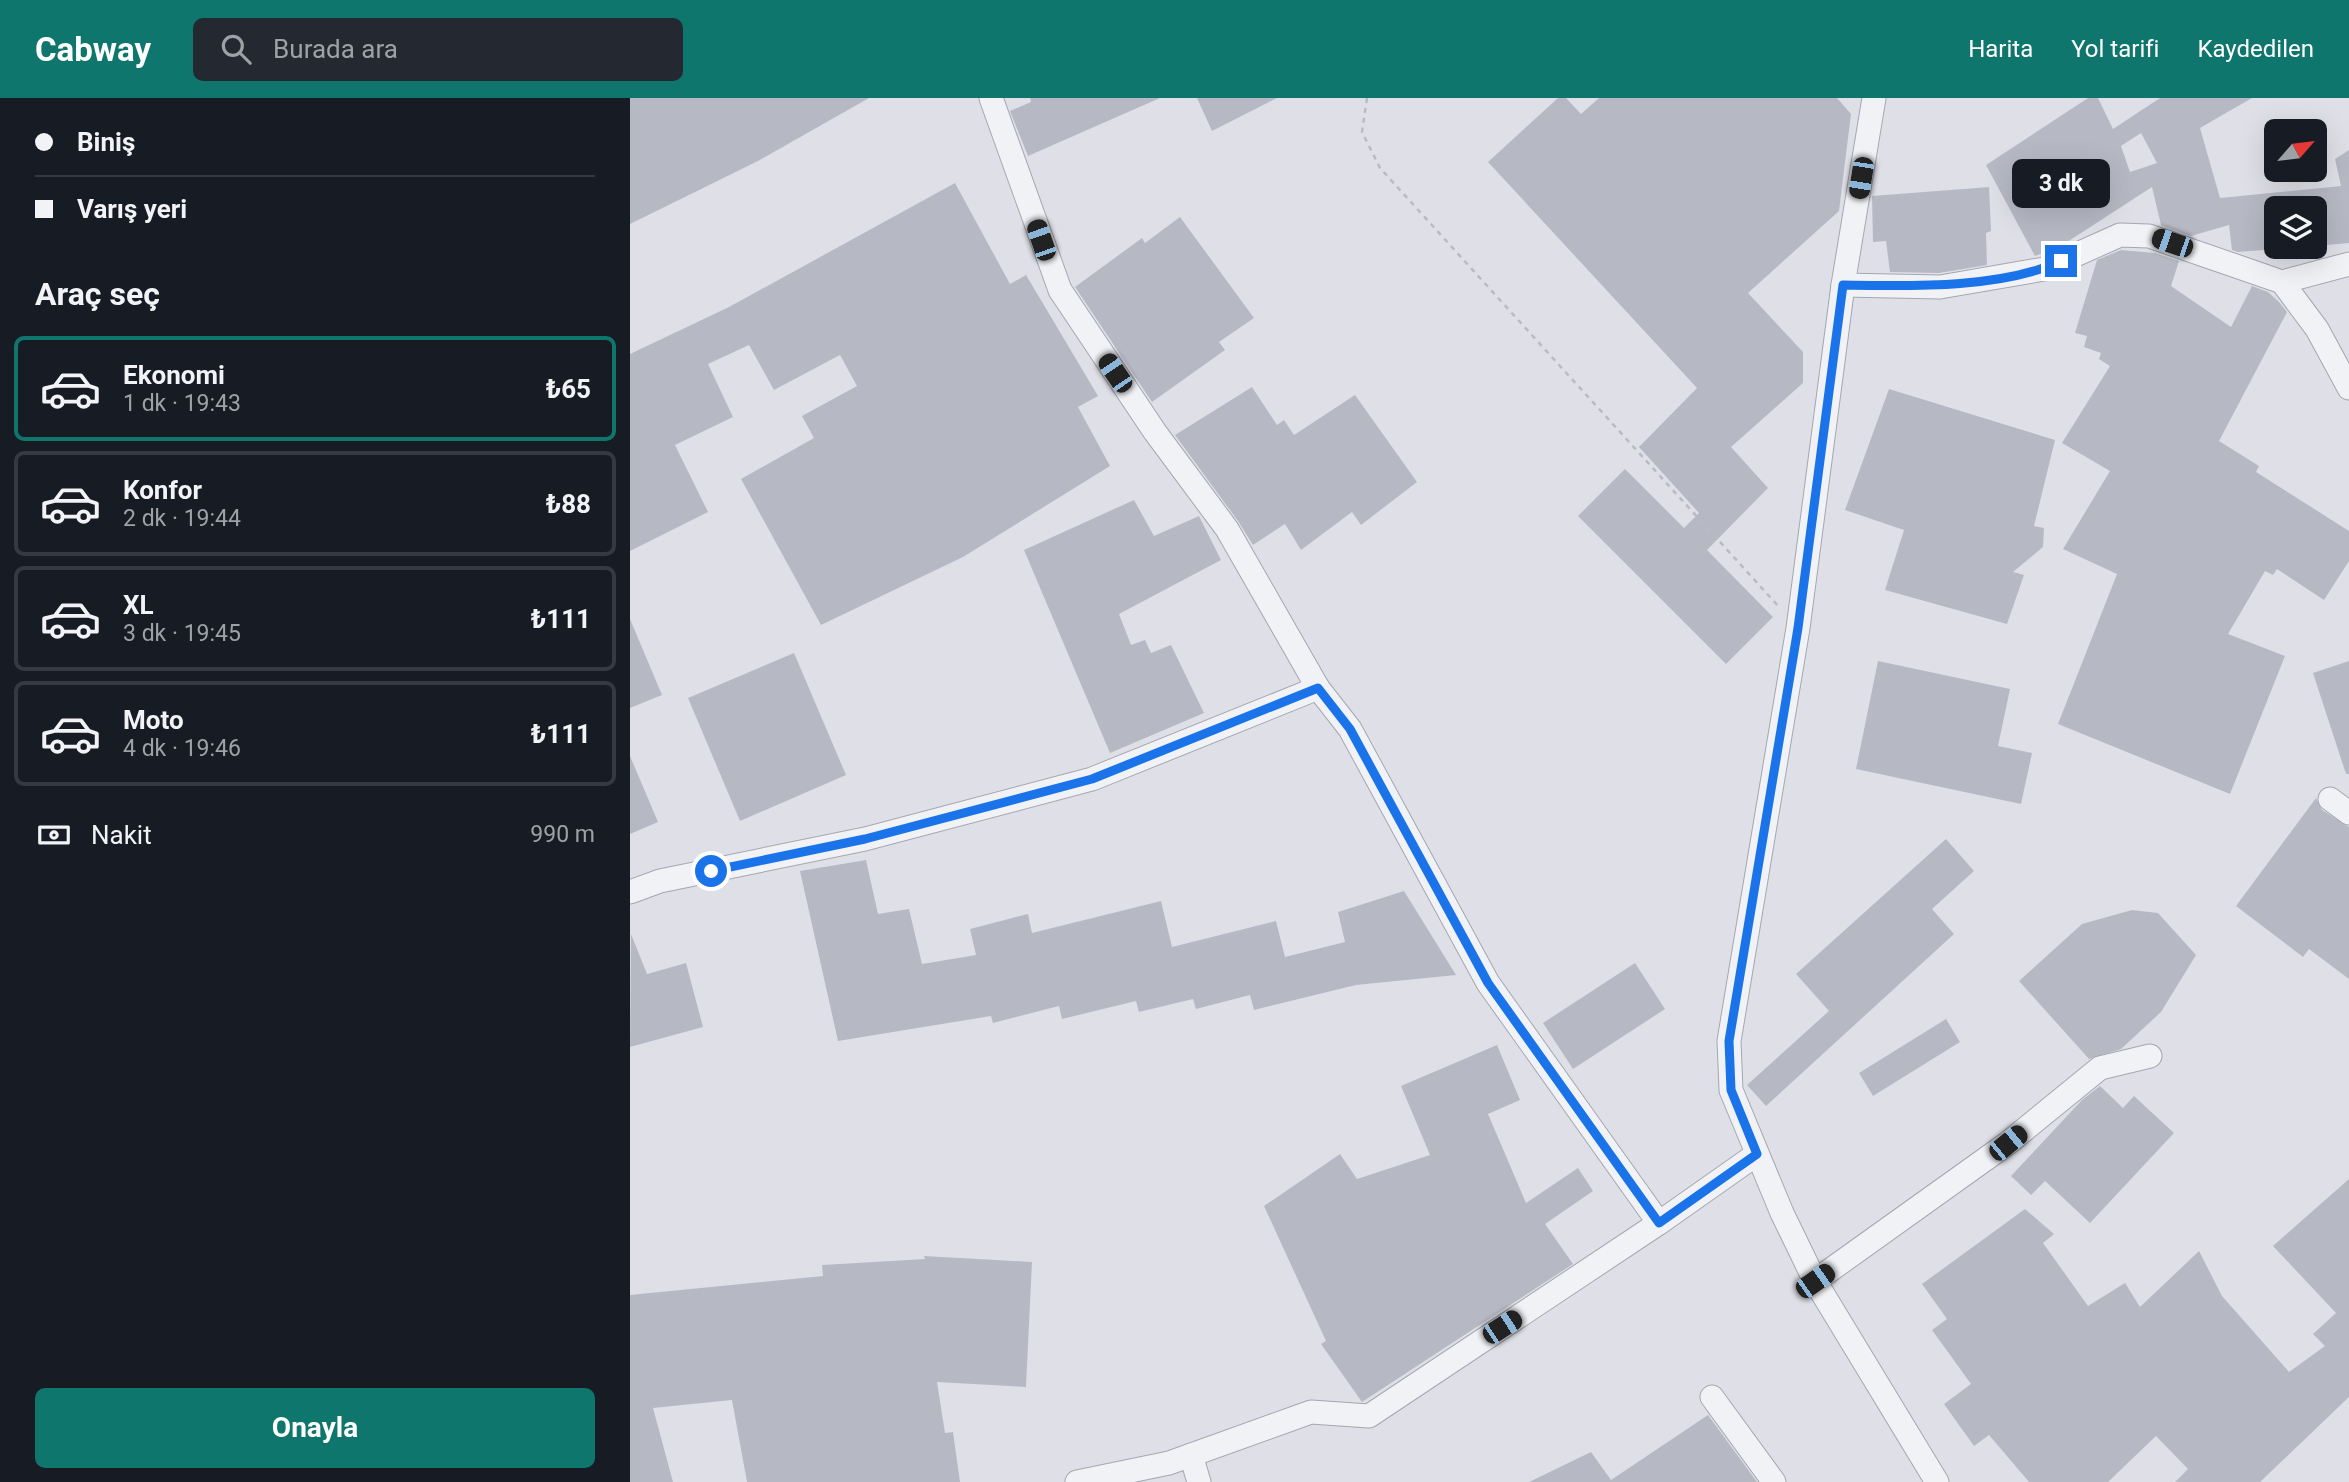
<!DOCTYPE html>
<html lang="tr">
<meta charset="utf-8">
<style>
:root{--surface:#171b24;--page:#242831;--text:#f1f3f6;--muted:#9ea1a6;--line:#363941;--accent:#0f766e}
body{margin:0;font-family:Roboto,sans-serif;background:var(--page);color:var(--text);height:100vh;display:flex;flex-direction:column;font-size:26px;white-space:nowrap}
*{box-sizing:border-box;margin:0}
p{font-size:23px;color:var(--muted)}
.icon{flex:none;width:38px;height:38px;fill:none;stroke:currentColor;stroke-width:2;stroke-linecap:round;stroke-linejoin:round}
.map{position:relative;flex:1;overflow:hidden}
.drawer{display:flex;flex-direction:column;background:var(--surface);width:630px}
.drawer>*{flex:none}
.hud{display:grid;align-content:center;height:154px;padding:0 35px;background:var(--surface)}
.needle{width:46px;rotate:62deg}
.controls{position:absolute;left:1634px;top:21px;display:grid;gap:14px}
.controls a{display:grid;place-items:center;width:63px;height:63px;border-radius:10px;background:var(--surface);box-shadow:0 7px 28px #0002;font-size:35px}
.end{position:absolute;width:32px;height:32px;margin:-16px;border:9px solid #1a73e8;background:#fff;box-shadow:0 0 0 4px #fff}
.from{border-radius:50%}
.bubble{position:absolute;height:49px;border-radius:10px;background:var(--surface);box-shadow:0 7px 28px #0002;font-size:23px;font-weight:700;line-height:49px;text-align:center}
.car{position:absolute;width:21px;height:42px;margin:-21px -10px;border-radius:9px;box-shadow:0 0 5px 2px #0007;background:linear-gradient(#222 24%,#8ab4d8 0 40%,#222 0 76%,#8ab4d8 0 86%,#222 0)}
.hud b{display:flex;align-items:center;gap:24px;height:66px;font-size:26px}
.hud b+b{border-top:2px solid var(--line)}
.hud i{width:18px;height:18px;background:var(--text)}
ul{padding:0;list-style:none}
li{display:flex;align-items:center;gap:21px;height:105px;margin:0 14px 10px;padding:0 21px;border:4px solid var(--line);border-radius:10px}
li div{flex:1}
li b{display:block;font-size:26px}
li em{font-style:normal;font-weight:700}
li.on{border-color:var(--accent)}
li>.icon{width:63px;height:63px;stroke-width:1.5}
h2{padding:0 35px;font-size:32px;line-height:84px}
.pay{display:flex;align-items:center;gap:18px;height:77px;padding:0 35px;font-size:26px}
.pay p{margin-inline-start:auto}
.primary-button{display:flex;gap:14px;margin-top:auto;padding:14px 35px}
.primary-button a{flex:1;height:80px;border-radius:10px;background:var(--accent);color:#fff;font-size:28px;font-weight:700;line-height:80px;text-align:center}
header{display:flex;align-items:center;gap:42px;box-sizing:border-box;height:98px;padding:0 35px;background:var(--accent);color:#fff}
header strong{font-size:33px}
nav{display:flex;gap:38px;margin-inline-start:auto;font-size:24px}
.search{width:490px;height:63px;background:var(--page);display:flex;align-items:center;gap:18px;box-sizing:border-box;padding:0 24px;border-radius:10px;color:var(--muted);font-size:26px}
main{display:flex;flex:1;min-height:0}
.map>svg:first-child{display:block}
.building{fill:#b6b9c4;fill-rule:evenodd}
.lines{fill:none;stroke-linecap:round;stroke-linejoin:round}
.minor-casing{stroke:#a4a6b1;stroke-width:25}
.path{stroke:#b9bbc2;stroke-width:2.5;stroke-dasharray:5 5;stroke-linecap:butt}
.minor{stroke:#f1f2f6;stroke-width:23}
.route{stroke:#1a73e8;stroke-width:9}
</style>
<header>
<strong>Cabway</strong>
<div class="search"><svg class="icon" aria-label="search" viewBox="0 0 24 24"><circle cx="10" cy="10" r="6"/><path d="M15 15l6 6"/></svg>Burada ara</div>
<nav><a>Harita</a><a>Yol tarifi</a><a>Kaydedilen</a></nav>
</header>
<main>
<section class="drawer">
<div class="hud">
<b><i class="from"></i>Biniş</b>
<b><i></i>Varış yeri</b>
</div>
<h2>Araç seç</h2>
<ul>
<li class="on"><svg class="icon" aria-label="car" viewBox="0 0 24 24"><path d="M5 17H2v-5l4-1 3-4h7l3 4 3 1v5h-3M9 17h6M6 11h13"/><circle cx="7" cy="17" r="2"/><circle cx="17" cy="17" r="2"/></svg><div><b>Ekonomi</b><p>1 dk · 19:43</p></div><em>₺65</em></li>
<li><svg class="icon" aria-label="car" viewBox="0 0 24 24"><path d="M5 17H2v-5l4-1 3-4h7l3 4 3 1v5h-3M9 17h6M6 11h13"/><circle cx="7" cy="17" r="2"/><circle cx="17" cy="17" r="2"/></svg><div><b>Konfor</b><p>2 dk · 19:44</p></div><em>₺88</em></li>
<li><svg class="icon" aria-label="car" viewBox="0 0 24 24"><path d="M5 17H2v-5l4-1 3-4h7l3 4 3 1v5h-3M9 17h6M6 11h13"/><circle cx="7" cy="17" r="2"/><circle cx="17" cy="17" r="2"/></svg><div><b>XL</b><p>3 dk · 19:45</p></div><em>₺111</em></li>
<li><svg class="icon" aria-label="car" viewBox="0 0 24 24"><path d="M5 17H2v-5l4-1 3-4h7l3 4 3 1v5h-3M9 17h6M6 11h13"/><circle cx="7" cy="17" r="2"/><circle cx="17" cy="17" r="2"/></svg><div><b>Moto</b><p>4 dk · 19:46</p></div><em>₺111</em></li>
</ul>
<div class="pay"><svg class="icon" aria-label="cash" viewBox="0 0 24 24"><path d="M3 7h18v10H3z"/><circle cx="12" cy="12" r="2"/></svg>Nakit<p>990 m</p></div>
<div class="primary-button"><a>Onayla</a></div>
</section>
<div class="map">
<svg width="1719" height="1384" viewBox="0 0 1719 1384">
<rect width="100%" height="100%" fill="#dfe0e7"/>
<g class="building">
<path d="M0,0H239L128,63L0,126Z"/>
<path d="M400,0H530L398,58L380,13L401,4Z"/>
<path d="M567,0H647L582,33Z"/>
<path d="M928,0H936L951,16L969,0H1207L1221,16L1209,113L1118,195L1173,254V285L1101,349L1138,390L1077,452L1143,519L1096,566L948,418L995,371L1054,430L1069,415L1009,349L1067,290L858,64Z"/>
<path d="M1458,0H1468L1483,31L1530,0H1622L1570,30L1590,100L1711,88L1705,61L1719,52V145L1685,148V110H1647V151L1608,154L1602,152L1599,127L1561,138L1531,127L1522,89L1431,148L1405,158L1356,67ZM1511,35L1527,65L1500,74L1491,48Z"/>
<path d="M325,85L380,186L396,177L468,298L448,309L480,368L333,459L191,527L111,381L184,340L172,318L227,288L210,257L144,292L119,247L78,266L103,319L45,347L78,414L0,453V256L99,209Z"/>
<path d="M1359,89L1361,133L1356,135L1357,167L1309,175L1260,174L1256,143L1243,144L1242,98Z"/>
<path d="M550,119L624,220L589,244L595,252L522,304L445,189L512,140L515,145Z"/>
<path d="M1491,152L1525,155L1549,163L1541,188L1601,229L1622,188L1638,194L1649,204L1657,214L1589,343L1629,368L1626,374L1719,433V463L1694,502L1647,471L1643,477L1635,473L1598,536L1655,558L1600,696L1428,626L1487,476L1433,451L1480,373L1432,345L1480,268L1469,261L1471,255L1454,249L1457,238L1445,235L1467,162Z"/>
<path d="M622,289L647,327L654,322L664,337L725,297L787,384L731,427L722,414L671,452L655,426L623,447L608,423L545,337Z"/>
<path d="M1259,291L1425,342L1404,428L1414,430L1413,449L1383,474L1394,477L1377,526L1255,492L1274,432L1215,412Z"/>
<path d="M504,402L524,438L569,418L591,462L489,516L501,547L515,542L521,555L541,547L574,615L480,655L394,452Z"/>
<path d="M0,521L32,597L0,610Z"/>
<path d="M164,555L216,677L110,723L58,600Z"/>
<path d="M1248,563L1380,591L1368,648L1402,655L1391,706L1226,671Z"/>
<path d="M1719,563V676H1716L1683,575Z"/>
<path d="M0,658L28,724L0,736Z"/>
<path d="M1686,700L1692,712L1719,729V881L1679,851L1673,859L1606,808Z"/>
<path d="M1316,741L1344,773L1302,811L1324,836L1136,1008L1117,987L1199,913L1166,876Z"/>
<path d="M236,762L248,816L279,811L292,866L346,857L340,831L398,816L402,835L531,803L542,849L646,823L655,859L715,844L708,814L774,793L826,877L726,887L624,912L620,897L566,911L563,901L509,914L506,903L432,921L429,908L363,925L361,918L208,943L170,773Z"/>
<path d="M1502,812L1528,815L1566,857L1531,914L1491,951L1459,961L1389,883L1452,826Z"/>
<path d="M1,836L17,876L56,865L73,929L0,949Z"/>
<path d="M1005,865L1035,911L943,971L913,925Z"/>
<path d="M1316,921L1330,944L1243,998L1229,975Z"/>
<path d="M867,947L890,1002L858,1016L896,1105L948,1070L963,1093L915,1126L943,1166L732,1304L691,1246L696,1243L634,1108L710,1056L727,1081L800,1057L771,988Z"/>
<path d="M1470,988L1493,1010L1504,998L1544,1035L1460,1125L1415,1083L1401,1097L1381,1078L1452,1002Z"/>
<path d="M1719,1081V1299L1630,1384H1545L1558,1371L1526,1338L1478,1384H1399L1359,1337L1344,1348L1314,1306L1341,1286L1302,1232L1317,1221L1292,1186L1395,1111L1424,1136L1413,1145L1458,1208L1495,1185L1510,1209L1569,1153L1592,1198L1659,1274L1695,1248L1683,1236L1706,1215L1643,1148Z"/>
<path d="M294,1158L402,1164L396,1289L307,1284L315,1335L323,1334L330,1384H117L102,1302L23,1310L43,1384H0V1197L193,1178L192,1167L295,1161Z"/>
<path d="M1078,1317L1127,1384H899L961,1354L981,1382Z"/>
</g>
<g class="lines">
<g class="minor-casing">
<g id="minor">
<path d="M361,0L430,192L525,334L597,431L688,590L720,631L858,885L1029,1125L1127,1056"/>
<path d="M1244,0L1213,187L1168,530L1099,943L1101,992L1152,1115L1185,1183L1307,1384"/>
<path d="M1652,184L1719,166"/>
<path d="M1213,187L1310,189L1414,171L1490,137L1519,138L1652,184L1687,231L1719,290"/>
<path d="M1700,701L1719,715"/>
<path d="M0,794L30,783L235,741L462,681L688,590"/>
<path d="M1185,1183L1378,1045L1470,970L1520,958"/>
<path d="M1082,1299L1144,1384"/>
<path d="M561,1357L569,1384"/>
<path d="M447,1384L539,1365L681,1314L739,1318L1029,1125"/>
</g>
</g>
<path class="path" d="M737,0L732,34L750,70L1150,510"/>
<use href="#minor" class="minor"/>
</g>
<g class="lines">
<path class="route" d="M81,773L235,741L462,681L688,590L720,631L858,885L1029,1125L1127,1056L1101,992L1099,943L1168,530L1213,187C1279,188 1371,191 1431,163"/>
</g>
</svg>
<div class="controls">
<a><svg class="needle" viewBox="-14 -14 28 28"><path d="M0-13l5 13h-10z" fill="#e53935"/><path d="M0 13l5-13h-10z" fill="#9ea1a6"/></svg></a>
<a><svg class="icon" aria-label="layers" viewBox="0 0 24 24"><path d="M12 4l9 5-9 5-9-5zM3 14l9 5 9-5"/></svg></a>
</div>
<i class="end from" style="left:81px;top:773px"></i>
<i class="end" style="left:1431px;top:163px"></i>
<div class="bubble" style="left:1382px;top:61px;width:98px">3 dk</div>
<i class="car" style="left:1231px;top:80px;rotate:189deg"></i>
<i class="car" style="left:411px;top:142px;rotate:341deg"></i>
<i class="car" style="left:1542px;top:145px;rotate:289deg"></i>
<i class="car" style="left:485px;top:275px;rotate:326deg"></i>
<i class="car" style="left:1378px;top:1045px;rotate:51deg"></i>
<i class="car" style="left:1185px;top:1183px;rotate:55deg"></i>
<i class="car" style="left:872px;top:1229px;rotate:57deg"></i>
</div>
</main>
